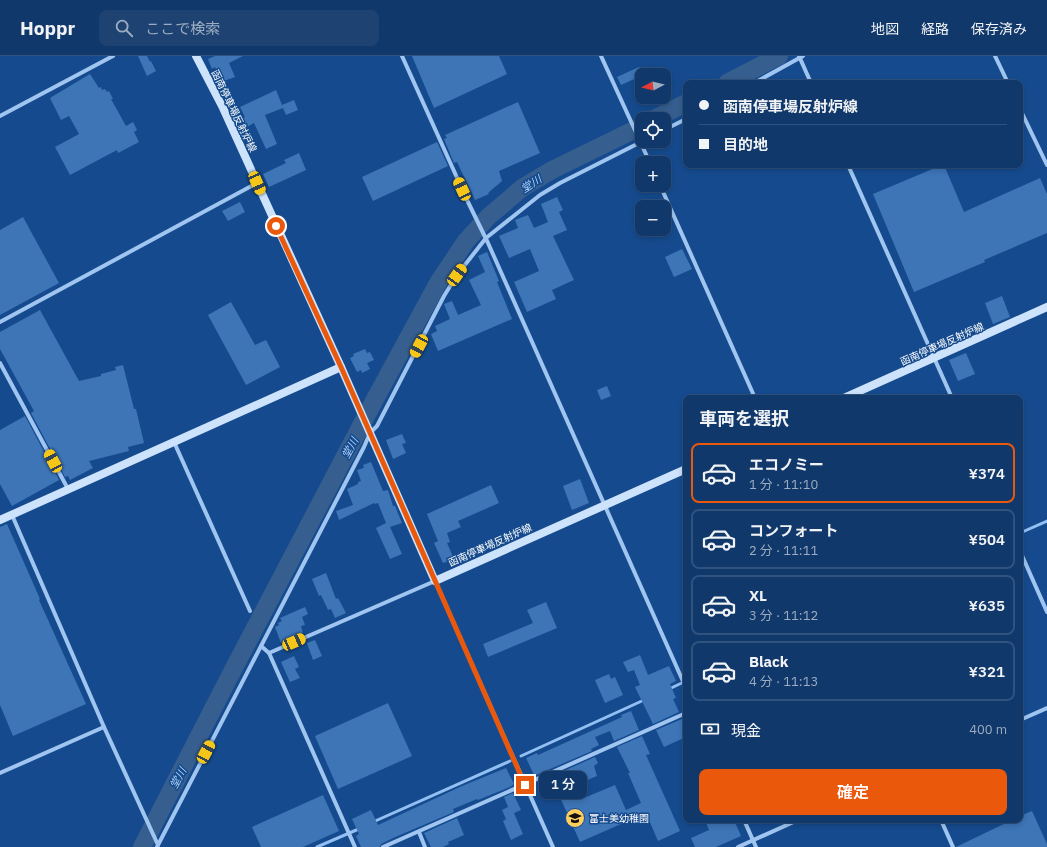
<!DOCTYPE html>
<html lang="ja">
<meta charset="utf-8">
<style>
:root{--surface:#10386a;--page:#1e4372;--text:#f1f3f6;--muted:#9cacc1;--line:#30527e;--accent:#ea580c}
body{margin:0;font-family:"IBM Plex Sans","Noto Sans JP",sans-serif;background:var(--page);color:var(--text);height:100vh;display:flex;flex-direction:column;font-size:15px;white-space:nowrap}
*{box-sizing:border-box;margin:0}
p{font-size:13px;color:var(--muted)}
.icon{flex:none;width:22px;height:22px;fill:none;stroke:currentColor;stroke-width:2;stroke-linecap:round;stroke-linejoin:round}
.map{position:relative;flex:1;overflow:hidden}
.drawer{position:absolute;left:683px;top:339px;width:340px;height:428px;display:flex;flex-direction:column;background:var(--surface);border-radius:8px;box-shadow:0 2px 6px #0003,0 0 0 1px var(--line)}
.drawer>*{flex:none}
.hud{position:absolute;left:683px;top:24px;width:340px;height:88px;border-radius:8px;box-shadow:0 2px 6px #0003,0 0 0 1px var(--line);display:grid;align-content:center;height:88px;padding:0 16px;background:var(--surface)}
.needle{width:26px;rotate:263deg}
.fabs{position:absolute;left:635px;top:12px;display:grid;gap:8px}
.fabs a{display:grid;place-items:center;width:36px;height:36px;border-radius:8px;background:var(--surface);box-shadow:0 2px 6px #0003,0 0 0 1px var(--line);font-size:20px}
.end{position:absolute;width:18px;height:18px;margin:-9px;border:5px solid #ea580c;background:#fff;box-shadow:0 0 0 2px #fff}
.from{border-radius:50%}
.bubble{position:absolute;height:28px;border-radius:8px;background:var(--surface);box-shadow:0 2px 6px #0003,0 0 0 1px var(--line);font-size:13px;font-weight:600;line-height:28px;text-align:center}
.car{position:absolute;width:12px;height:24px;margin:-12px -6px;border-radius:5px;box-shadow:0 0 3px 1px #0007;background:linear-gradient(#f5c518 24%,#345 0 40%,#f5c518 0 76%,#345 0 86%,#f5c518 0)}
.hud b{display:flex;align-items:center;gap:14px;height:38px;font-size:15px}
.hud b+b{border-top:1px solid var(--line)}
.hud i{width:10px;height:10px;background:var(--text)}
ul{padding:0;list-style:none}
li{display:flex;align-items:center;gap:12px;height:60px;margin:0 8px 6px;padding:0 8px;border:2px solid var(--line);border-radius:8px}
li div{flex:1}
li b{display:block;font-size:15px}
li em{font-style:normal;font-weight:600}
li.current{border-color:var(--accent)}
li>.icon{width:36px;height:36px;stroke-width:1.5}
h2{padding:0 16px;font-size:18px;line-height:48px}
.pay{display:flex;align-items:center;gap:10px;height:44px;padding:0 16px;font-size:15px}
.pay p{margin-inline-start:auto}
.cta{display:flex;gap:8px;margin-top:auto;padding:8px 16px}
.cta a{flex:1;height:46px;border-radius:8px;background:var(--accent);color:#fff;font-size:16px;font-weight:600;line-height:46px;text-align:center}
header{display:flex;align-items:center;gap:24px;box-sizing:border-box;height:56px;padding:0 20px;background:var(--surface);border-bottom:1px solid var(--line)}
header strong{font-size:19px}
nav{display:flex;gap:22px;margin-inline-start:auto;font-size:14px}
.search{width:280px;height:36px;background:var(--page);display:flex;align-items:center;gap:10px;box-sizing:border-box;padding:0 14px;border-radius:8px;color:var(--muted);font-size:15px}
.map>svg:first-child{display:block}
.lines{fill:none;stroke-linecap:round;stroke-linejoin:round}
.stream{stroke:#92c0f3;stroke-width:3}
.river{stroke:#365e8f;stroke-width:18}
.building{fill:#3d75b7}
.street{stroke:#9fc5f0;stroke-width:4}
.secondary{stroke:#cde2fb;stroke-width:8}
.route{stroke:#ea580c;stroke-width:5}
.labels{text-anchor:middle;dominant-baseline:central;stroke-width:3;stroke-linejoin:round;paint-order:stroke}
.street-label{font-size:10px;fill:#fff;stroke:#154b8e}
.poi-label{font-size:10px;fill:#fff;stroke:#154b8e;text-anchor:start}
.water-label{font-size:11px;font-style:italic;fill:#abcff7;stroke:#154b8e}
</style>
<header>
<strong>Hoppr</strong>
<div class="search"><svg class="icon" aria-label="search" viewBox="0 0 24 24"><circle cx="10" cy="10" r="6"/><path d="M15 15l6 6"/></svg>ここで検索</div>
<nav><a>地図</a><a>経路</a><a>保存済み</a></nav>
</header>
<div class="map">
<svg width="1047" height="791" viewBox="0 0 1047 791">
<rect width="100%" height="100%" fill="#154b8e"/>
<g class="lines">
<g class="stream">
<path d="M1020,477L1047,465"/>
<path d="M669,633L686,625"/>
<path d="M521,700L644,644"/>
<path d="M373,766L510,705"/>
<path d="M317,791L361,772"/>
</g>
<g class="river">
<path d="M727,27L779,0"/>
<path d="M654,63L686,47"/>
<path d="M142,791L234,612L374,345L438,227L466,185L488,161L522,132L552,114L642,70"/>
</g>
</g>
<g class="building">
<path d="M138,0H147L150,6L151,5L156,15L147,20Z"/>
<path d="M215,0H243L229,7L235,21L221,26L215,11L212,13L208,3Z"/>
<path d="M412,0H499L507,18L434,52Z"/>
<path d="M639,11L643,19L621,29L617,21Z"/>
<path d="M90,18L99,32L101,31L102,34L105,33L107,36L109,35L113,43H111L126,70L133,66L137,74L134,76L139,86L118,97L117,94L70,119L55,91L79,78L69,60L61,64L50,42Z"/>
<path d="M276,34L282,49L294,44L298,54L286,59L283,52L265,59L277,88L266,93L254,67L245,72L241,63L245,61L240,51Z"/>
<path d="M518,46L540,97L499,115L502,125L488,137L489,138L475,144L457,106L454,107L444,83L447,82L445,79Z"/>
<path d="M437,86L448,110L373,145L362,121Z"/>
<path d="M299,97L306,114L269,131L263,118L286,107L284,104Z"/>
<path d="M942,109H944L964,156L1040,122L1047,138V177L984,204L985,206L914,236L873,138Z"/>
<path d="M557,141L563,154L559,156L567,174L553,180L574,224L552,234L556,243L527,256L514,226L539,215L530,193L509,202L499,180L518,172L515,164L528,159L534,172L548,166L541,148Z"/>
<path d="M240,146L245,156L228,165L222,155Z"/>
<path d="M23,161L59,227L0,259V174Z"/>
<path d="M682,193L692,213L674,221L665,201Z"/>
<path d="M487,196L499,225L497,226L512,263L438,295L431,278L437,275L435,270L450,263L444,248L452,245L458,259L481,249L469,224L485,216L478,200Z"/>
<path d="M1002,240L1010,261L993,268L985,247Z"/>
<path d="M231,246L255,289L266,284L280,311L246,329L208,259Z"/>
<path d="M40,254L79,325L101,320V318L116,314L115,311L123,309L134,353H136L144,387L128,391L129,395L89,405L93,412L70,424L68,420L65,421L31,357L34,355L0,293V276Z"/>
<path d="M365,293L367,297L370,296L374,304L367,307L370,313L362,317L361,314L357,316L350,302L354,300L353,298Z"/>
<path d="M966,297L975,318L958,325L949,304Z"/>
<path d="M607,330L611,340L601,344L597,334Z"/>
<path d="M25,360L59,424L12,450L0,428V374Z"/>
<path d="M402,378L406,387L402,388L406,397L393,403L386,384Z"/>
<path d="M371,406L383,435L388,434L393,450H395L402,467L390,471L402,498L390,503L376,472L386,467L378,447L375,448L374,447L339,464L336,455L353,449L347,433L358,428V426L361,425L357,414L364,412L363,409Z"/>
<path d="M580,423L589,447L572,454L563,430Z"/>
<path d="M491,429L499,447L458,465L461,471L447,477L450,486L447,487L454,503L443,507L434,487L438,485L427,458Z"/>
<path d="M7,468L40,543L39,544L86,648L13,680L0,649V471Z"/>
<path d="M326,517L336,543L338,542L346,557L335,562L331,553L328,554L321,539L319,540L312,523Z"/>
<path d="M546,546L557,572L488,601L483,588L533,567L527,554Z"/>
<path d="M305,551L308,558L302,561L305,569L301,570L303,577L281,587L275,571L279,569L278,567L282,565L280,562Z"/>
<path d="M315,584L322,600L313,604L307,587Z"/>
<path d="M640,599L648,619L669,610L676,625L670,628L676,642L673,643L679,656L653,668L635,631L640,629L634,614L628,616L623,606Z"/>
<path d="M294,600L299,611L295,613L300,622L290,626L281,606Z"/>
<path d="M609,618L611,623L615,621L623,639L605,647L595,624Z"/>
<path d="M388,647L412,700L338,733L315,680Z"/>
<path d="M631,655L639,674L614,685L610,675L595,681L599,689L591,693L592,695L536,719H534L526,702L537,697L538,699L622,661L621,659Z"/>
<path d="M686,662V681L664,691L656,674L682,663V664Z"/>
<path d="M642,680L650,698L646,699L680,775L658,785L646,757L580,786L559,739L547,744L539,726L595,701L598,707L594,710L597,720L578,728L584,742L615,729L626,754L641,747L628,717H630L617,691Z"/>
<path d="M506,712L514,728L510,731L478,744L477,743L453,753L454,756L393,782L381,788L380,791H361L356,780L359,778L352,763L371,754L378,769L462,730Z"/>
<path d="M513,737L521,754L514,757L523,778L511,784L503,765L506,763L502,754L508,751L504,741Z"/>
<path d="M323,739L339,775L303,791H261L252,771Z"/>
<path d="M1032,755L1047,788V791H956L1012,764H1020V760Z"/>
<path d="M457,762L464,779L448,786L449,788L443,791H431L424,777Z"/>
<path d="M705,764H734L741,780L716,791H695L691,782L709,774Z"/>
</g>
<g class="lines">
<g class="street">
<path d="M402,0L468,146L488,187L686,632"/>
<path d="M601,0L650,107"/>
<path d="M799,0L811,27"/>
<path d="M995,0L1008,27"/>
<path d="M754,27L803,0"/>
<path d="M1020,53L1047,109"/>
<path d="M0,60L113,0"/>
<path d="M664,74L686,63"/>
<path d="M848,109L952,342"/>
<path d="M660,129L755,342"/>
<path d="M0,266L257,127"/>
<path d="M0,307L68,433"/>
<path d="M174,386L250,555"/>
<path d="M12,459L104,671L158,789"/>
<path d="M1020,495L1047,556"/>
<path d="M261,590L269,597"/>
<path d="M1020,664L1047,652"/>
<path d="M0,717L104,671"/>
<path d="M744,764L756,791"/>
<path d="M941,764L953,791"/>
<path d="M419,776L425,791"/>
<path d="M157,791L364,391L370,377L377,370L444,240L457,219L486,182L540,139L560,127L643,85"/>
<path d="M355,791L269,597L435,525L553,791"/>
<path d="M383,791L686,657"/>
<path d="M738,791L798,764"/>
</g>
<g class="secondary">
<path d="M196,0L223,52L341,311L435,525L686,413"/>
<path d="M844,342L1047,251"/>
<path d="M0,464L341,311"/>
</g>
</g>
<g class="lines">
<path class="route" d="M276,170L341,311L525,729"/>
</g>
<defs>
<g id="school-disc" transform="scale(1)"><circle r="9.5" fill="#ffce5f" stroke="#154b8e"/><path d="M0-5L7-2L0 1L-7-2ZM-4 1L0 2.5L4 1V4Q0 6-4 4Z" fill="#111"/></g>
</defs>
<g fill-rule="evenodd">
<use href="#school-disc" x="575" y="762"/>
</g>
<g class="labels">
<g class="street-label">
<text transform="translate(234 55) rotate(64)">函南停車場反射炉線</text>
<text transform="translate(942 288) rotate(-24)">函南停車場反射炉線</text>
<text transform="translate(490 489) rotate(-24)">函南停車場反射炉線</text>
</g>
<g class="poi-label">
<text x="589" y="762">富士美幼稚園</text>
</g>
<g class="water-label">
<text transform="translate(531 128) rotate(-33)">堂川</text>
<text transform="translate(350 392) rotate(-62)">堂川</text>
<text transform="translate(178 722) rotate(-62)">堂川</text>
</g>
</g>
</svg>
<div class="fabs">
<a><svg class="needle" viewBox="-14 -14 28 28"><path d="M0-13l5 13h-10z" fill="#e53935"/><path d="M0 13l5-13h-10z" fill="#9cacc1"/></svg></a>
<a><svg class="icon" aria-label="locate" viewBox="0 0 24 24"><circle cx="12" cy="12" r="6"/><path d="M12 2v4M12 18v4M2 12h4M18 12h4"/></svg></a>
<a>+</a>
<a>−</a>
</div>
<i class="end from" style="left:276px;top:170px"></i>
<i class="end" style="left:525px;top:729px"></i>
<div class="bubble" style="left:539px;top:715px;width:48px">1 分</div>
<i class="car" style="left:257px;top:127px;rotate:156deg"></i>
<i class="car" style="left:462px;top:133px;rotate:335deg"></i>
<i class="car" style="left:457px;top:219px;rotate:36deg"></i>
<i class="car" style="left:419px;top:290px;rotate:208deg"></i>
<i class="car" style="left:53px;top:405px;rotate:332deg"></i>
<i class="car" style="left:294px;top:586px;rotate:66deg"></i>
<i class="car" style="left:206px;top:696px;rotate:28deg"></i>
<div class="hud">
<b><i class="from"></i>函南停車場反射炉線</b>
<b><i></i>目的地</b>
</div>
<section class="drawer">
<h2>車両を選択</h2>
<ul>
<li class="current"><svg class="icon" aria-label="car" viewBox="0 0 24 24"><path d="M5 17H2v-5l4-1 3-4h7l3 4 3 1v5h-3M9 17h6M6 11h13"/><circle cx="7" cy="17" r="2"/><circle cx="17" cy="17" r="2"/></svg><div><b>エコノミー</b><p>1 分 · 11:10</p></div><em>¥374</em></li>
<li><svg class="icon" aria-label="car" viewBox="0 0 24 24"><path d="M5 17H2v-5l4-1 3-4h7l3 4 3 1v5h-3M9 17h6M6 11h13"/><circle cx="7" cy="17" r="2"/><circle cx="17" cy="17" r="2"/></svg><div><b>コンフォート</b><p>2 分 · 11:11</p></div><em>¥504</em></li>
<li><svg class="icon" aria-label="car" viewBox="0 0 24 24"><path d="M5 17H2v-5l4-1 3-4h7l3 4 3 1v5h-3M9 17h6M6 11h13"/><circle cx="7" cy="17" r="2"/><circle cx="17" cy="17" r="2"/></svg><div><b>XL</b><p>3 分 · 11:12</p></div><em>¥635</em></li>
<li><svg class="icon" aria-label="car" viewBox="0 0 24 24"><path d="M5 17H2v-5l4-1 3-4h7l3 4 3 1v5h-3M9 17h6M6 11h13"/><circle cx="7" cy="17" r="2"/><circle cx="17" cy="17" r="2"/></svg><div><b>Black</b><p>4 分 · 11:13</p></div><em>¥321</em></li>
</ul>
<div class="pay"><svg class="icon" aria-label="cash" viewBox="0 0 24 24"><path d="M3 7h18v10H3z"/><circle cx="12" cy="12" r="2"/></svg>現金<p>400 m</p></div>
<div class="cta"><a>確定</a></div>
</section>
</div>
